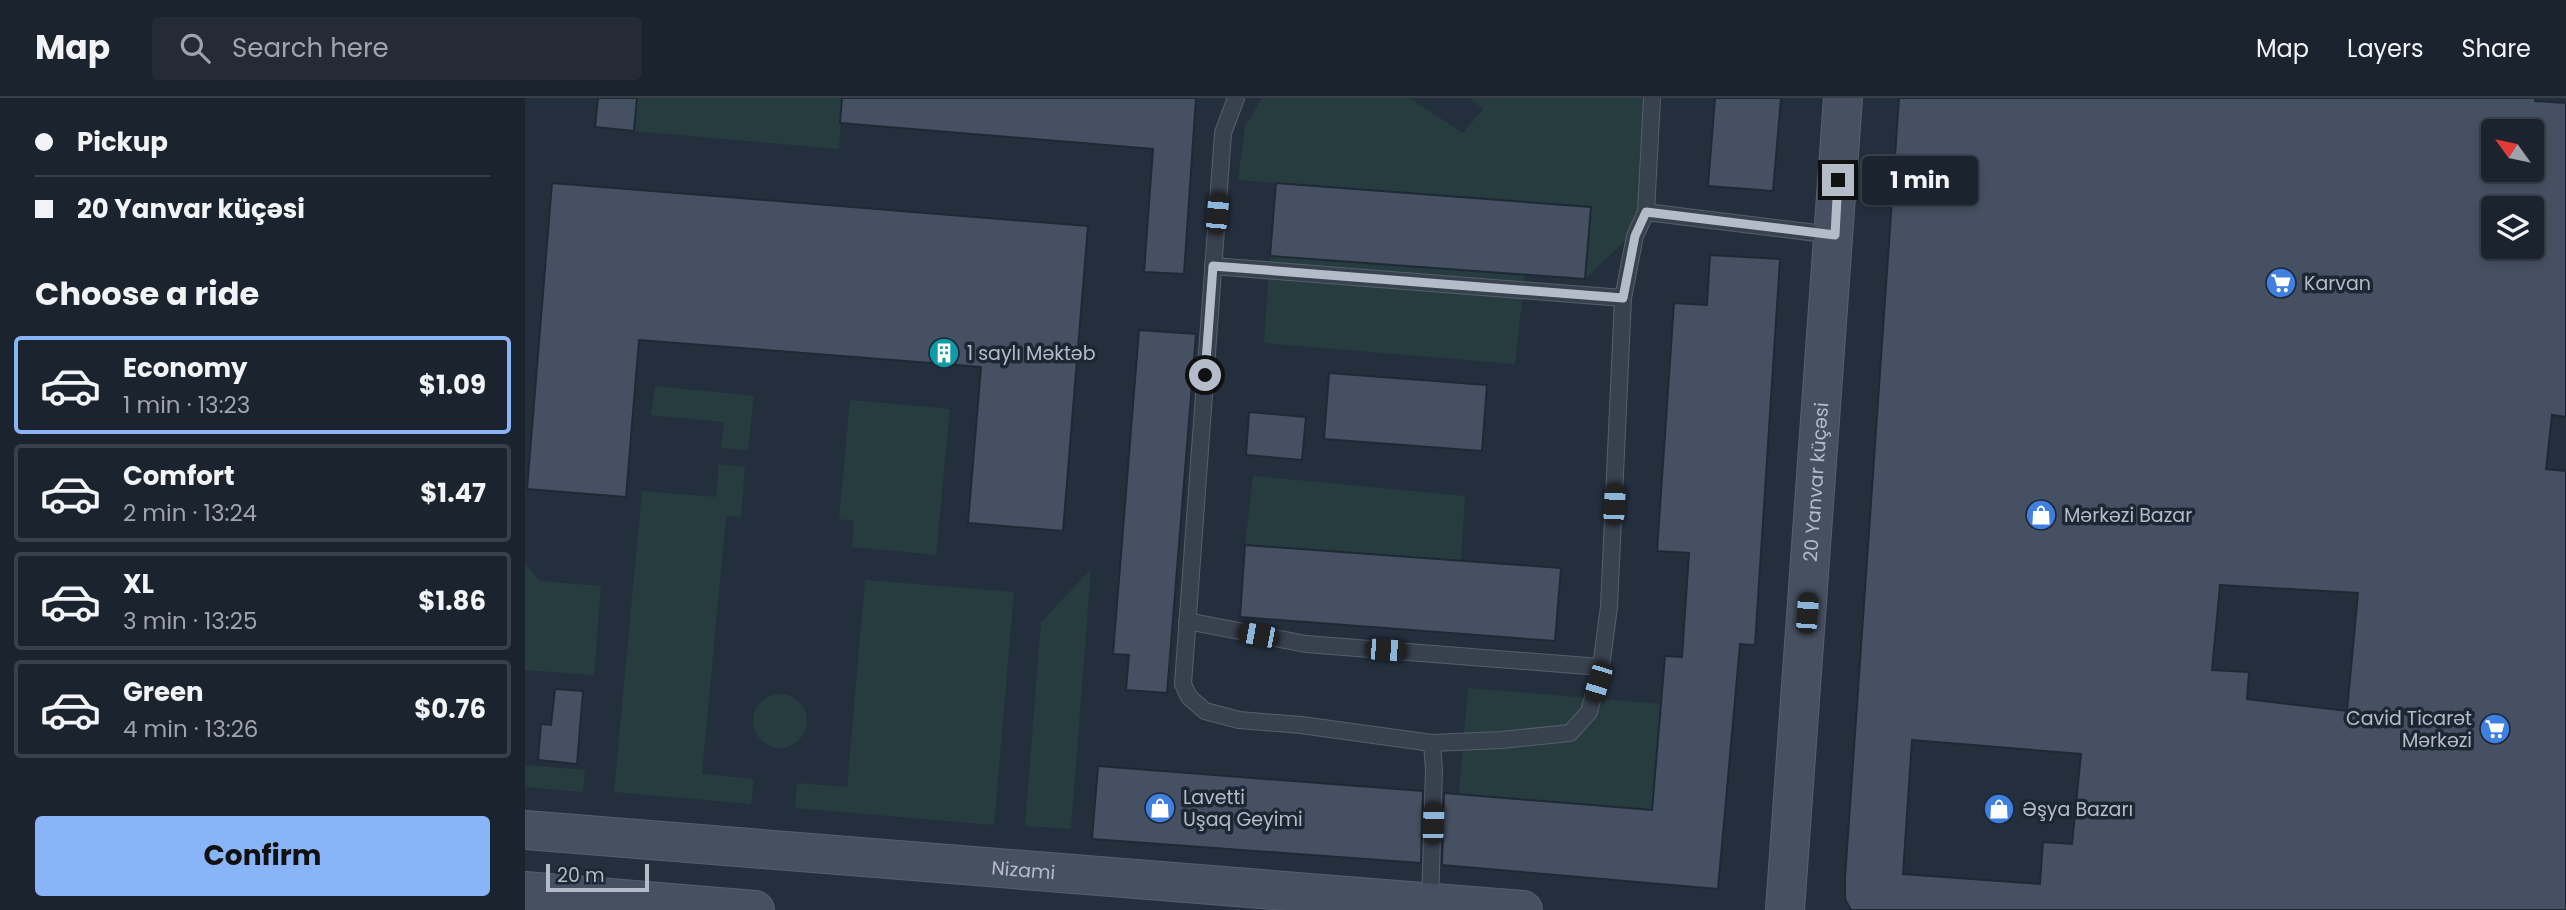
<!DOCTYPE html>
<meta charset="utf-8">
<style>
:root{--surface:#1b232e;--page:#242b36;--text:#f1f3f6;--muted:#a0a4aa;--line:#39404a;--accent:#8ab4f8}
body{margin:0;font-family:Poppins,sans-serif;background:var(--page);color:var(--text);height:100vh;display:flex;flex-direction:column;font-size:26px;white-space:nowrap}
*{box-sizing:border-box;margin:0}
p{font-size:23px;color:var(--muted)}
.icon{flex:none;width:38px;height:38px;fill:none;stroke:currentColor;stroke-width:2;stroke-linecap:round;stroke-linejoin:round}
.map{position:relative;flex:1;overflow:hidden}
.sheet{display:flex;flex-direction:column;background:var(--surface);width:525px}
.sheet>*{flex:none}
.top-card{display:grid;align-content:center;height:154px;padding:0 35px;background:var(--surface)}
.needle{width:46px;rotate:303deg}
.tools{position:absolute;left:1956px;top:21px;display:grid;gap:14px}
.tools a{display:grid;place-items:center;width:63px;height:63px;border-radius:7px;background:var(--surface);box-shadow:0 4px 10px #0003,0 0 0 2px var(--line);font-size:35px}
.scale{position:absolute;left:21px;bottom:18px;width:103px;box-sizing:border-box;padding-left:7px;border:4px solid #b4bcc9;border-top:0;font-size:19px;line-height:24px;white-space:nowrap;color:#b4bcc9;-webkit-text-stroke:5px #1d2633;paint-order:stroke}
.end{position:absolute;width:32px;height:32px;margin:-16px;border:9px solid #b4bcc9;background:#111;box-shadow:0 0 0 4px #111}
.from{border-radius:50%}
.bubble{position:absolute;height:49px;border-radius:7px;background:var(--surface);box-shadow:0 4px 10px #0003,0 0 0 2px var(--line);font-size:23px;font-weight:700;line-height:49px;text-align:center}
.car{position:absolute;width:21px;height:42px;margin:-21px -10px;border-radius:9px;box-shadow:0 0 5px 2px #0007;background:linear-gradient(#222 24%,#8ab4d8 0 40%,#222 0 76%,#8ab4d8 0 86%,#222 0)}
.top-card b{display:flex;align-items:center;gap:24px;height:66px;font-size:26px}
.top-card b+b{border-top:2px solid var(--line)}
.top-card i{width:18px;height:18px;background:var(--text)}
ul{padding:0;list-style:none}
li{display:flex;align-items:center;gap:21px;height:98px;margin:0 14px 10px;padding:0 21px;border:4px solid var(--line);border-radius:7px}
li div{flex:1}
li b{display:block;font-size:26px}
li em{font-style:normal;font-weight:700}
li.current{border-color:var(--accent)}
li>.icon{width:63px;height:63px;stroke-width:1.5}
h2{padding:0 35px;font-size:32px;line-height:84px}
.cta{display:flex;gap:14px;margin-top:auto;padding:14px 35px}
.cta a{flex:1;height:80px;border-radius:7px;background:var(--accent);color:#111;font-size:28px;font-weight:700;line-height:80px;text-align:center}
header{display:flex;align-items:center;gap:42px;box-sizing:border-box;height:98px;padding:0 35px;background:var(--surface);border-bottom:2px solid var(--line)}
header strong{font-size:33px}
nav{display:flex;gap:38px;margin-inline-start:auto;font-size:24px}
.search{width:490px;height:63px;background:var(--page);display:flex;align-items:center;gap:18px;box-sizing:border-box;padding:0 24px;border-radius:7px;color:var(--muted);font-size:26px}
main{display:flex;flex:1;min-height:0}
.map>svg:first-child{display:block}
.green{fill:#263c3f}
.building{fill:#455162;stroke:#1f2835;stroke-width:2;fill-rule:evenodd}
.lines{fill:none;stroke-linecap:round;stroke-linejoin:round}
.lane-casing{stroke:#565f6c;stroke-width:18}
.secondary-casing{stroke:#565f6c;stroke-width:40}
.lane{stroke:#38414e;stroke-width:16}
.secondary{stroke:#465061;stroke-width:38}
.route{stroke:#b4bcc9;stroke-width:9}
.labels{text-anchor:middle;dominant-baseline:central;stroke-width:7;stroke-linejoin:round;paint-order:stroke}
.poi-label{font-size:19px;fill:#b4bcc9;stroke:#1d2633;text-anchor:start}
.street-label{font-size:19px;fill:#b4bcc9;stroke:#1d2633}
</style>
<header>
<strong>Map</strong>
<div class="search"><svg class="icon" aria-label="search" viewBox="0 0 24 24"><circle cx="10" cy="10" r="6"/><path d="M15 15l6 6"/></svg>Search here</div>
<nav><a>Map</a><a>Layers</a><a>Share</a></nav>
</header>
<main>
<section class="sheet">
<div class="top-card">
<b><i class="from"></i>Pickup</b>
<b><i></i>20 Yanvar küçəsi</b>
</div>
<h2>Choose a ride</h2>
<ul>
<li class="current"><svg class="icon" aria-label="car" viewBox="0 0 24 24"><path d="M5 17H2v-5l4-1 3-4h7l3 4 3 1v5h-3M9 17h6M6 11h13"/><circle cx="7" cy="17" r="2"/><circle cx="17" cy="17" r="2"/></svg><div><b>Economy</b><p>1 min · 13:23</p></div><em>$1.09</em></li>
<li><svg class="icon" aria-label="car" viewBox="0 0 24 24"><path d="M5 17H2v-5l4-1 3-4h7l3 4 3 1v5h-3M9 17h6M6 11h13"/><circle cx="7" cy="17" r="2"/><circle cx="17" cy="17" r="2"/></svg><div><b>Comfort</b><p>2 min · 13:24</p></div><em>$1.47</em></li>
<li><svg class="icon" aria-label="car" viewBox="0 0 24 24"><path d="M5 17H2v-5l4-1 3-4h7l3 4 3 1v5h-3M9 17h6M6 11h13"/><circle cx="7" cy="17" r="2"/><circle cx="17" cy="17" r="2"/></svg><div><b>XL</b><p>3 min · 13:25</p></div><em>$1.86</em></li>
<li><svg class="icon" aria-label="car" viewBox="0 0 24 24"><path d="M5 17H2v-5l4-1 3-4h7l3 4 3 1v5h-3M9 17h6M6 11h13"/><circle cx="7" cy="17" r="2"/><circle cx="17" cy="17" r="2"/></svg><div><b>Green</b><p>4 min · 13:26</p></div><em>$0.76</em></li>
</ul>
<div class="cta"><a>Confirm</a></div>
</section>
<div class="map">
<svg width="2041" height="812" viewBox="0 0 2041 812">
<rect width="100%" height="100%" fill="#242f3e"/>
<g class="green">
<path d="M112,0H317L314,51L109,33Z"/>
<path d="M737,0H884L938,35L958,11L945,0H1134L1129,115L1060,181L1066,109L713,82L720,29Z"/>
<path d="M745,158L1000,177L990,266L739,245Z"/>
<path d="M130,288L229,298L223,352L196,350L199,324L126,317Z"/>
<path d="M325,302L425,311L411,457L327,449L329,423L314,421Z"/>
<path d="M194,366L220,369L216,419L201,418L177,676L229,681L226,706L89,694L117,393L191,399Z"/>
<path d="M728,378L940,398L936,463L720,447Z"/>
<path d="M0,465L15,483L76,488L69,577L0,572Z"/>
<path d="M566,471L546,731L500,728L516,524Z"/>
<path d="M340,482L489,494L469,727L270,710L272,685L322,689Z"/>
<path d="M943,590L1137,606L1127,712L934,696Z"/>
<circle cx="255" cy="623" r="27"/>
<path d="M0,667L60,672L58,694L0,689Z"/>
</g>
<g class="building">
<path d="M73,0H112L109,33L70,29Z"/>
<path d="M317,0H671L659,176L619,174L628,51L315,25Z"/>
<path d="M1190,0H1256L1248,93L1183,88Z"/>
<path d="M1374,0H2010V3L2041,5V319L2027,317L2021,371L2041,373V812H1326L1320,801V780ZM1969,33H2007V72H1969ZM1969,110H2007V149H1969ZM1695,487L1833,495L1822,613L1722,601L1724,574L1687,572ZM1387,642L1556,656L1547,746L1518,744L1515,786L1378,776Z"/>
<path d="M27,85L563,128L538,433L443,425L456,269L114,242L101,399L2,391Z"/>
<path d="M751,85L1066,109L1060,181L745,158Z"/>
<path d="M1185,157L1255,161L1230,547L1215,546L1193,791L917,767L919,695L1127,712L1140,558L1157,559L1164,455L1132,453L1149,205L1182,207Z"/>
<path d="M614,232L671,236L642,595L601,592L604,557L588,556Z"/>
<path d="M804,275L962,287L957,353L799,341Z"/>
<path d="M724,314L781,319L777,362L721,357Z"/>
<path d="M720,447L1036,470L1030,543L715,519Z"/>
<path d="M30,591L58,593L52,666L13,662L16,626L26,627Z"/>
<path d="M573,668L898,693L896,765L567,741Z"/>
</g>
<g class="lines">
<g class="lane-casing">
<g id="lane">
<path d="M711,0L698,35L658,586L664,599L680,613L714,622L776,627L907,645"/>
<path d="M1121,114L1127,0"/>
<path d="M688,168L1098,200"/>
<path d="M662,523L781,546L1076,569"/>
<path d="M905,805L909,672L907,645L976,642L1045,635L1064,614L1076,569L1084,509L1098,200L1110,138L1121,114L1308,137"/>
</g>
</g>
<g class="secondary-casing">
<g id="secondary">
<path id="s1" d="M0,732L998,812"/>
<path d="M0,793L230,812"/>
<path id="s2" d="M1260,812L1318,0"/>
</g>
</g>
<use href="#lane" class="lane"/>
<use href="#secondary" class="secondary"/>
</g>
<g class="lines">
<path class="route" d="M680,277L688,168L1098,200L1110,138L1121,114L1310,137L1313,82"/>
</g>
<defs>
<g id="supermarket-disc" transform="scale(1.575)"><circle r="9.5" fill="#3f7fe0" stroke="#1d2633"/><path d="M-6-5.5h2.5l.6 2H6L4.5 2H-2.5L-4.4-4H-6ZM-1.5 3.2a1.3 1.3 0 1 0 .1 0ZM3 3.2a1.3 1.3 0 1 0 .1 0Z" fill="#fff"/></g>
<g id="building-disc" transform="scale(1.575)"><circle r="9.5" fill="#0f9aa8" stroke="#1d2633"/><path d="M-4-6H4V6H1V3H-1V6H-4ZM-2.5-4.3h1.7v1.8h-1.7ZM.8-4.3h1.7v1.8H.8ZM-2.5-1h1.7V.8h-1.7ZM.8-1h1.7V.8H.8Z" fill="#fff"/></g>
<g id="shop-disc" transform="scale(1.575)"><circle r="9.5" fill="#3f7fe0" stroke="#1d2633"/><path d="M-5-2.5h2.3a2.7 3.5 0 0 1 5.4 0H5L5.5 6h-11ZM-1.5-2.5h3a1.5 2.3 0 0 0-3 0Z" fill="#fff"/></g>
</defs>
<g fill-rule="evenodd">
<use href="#supermarket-disc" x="1756" y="185"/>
<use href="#building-disc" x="419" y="255"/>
<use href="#shop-disc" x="1516" y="417"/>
<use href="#supermarket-disc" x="1970" y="631"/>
<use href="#shop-disc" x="635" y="710"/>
<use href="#shop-disc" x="1474" y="711"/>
</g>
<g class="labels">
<g class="poi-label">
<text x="1779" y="185">Karvan</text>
<text x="442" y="255">1 saylı Məktəb</text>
<text x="1539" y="417">Mərkəzi Bazar</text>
<text x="1947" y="620" text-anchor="end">Cavid Ticarət<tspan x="1947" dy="22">Mərkəzi</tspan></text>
<text x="658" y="699">Lavetti<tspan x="658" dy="22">Uşaq Geyimi</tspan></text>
<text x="1497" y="711">Əşya Bazarı</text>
</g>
<g class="street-label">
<text stroke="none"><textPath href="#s2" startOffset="429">20 Yanvar küçəsi</textPath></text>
<text stroke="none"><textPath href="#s1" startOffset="500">Nizami</textPath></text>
</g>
</g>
</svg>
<div class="tools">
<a><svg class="needle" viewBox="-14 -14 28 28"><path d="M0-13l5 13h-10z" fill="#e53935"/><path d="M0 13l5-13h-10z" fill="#a0a4aa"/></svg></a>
<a><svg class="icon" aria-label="layers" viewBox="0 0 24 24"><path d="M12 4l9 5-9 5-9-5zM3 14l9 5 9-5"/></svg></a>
</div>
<div class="scale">20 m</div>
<i class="end from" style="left:680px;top:277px"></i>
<i class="end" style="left:1313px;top:82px"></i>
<div class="bubble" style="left:1337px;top:58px;width:116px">1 min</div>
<i class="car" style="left:692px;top:115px;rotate:5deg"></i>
<i class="car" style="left:1089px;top:406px;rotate:3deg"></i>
<i class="car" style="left:1282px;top:515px;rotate:4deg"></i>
<i class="car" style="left:733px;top:537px;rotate:281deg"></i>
<i class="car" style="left:861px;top:552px;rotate:94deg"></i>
<i class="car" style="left:1073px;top:584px;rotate:197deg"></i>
<i class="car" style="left:908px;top:725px;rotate:2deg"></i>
</div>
</main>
